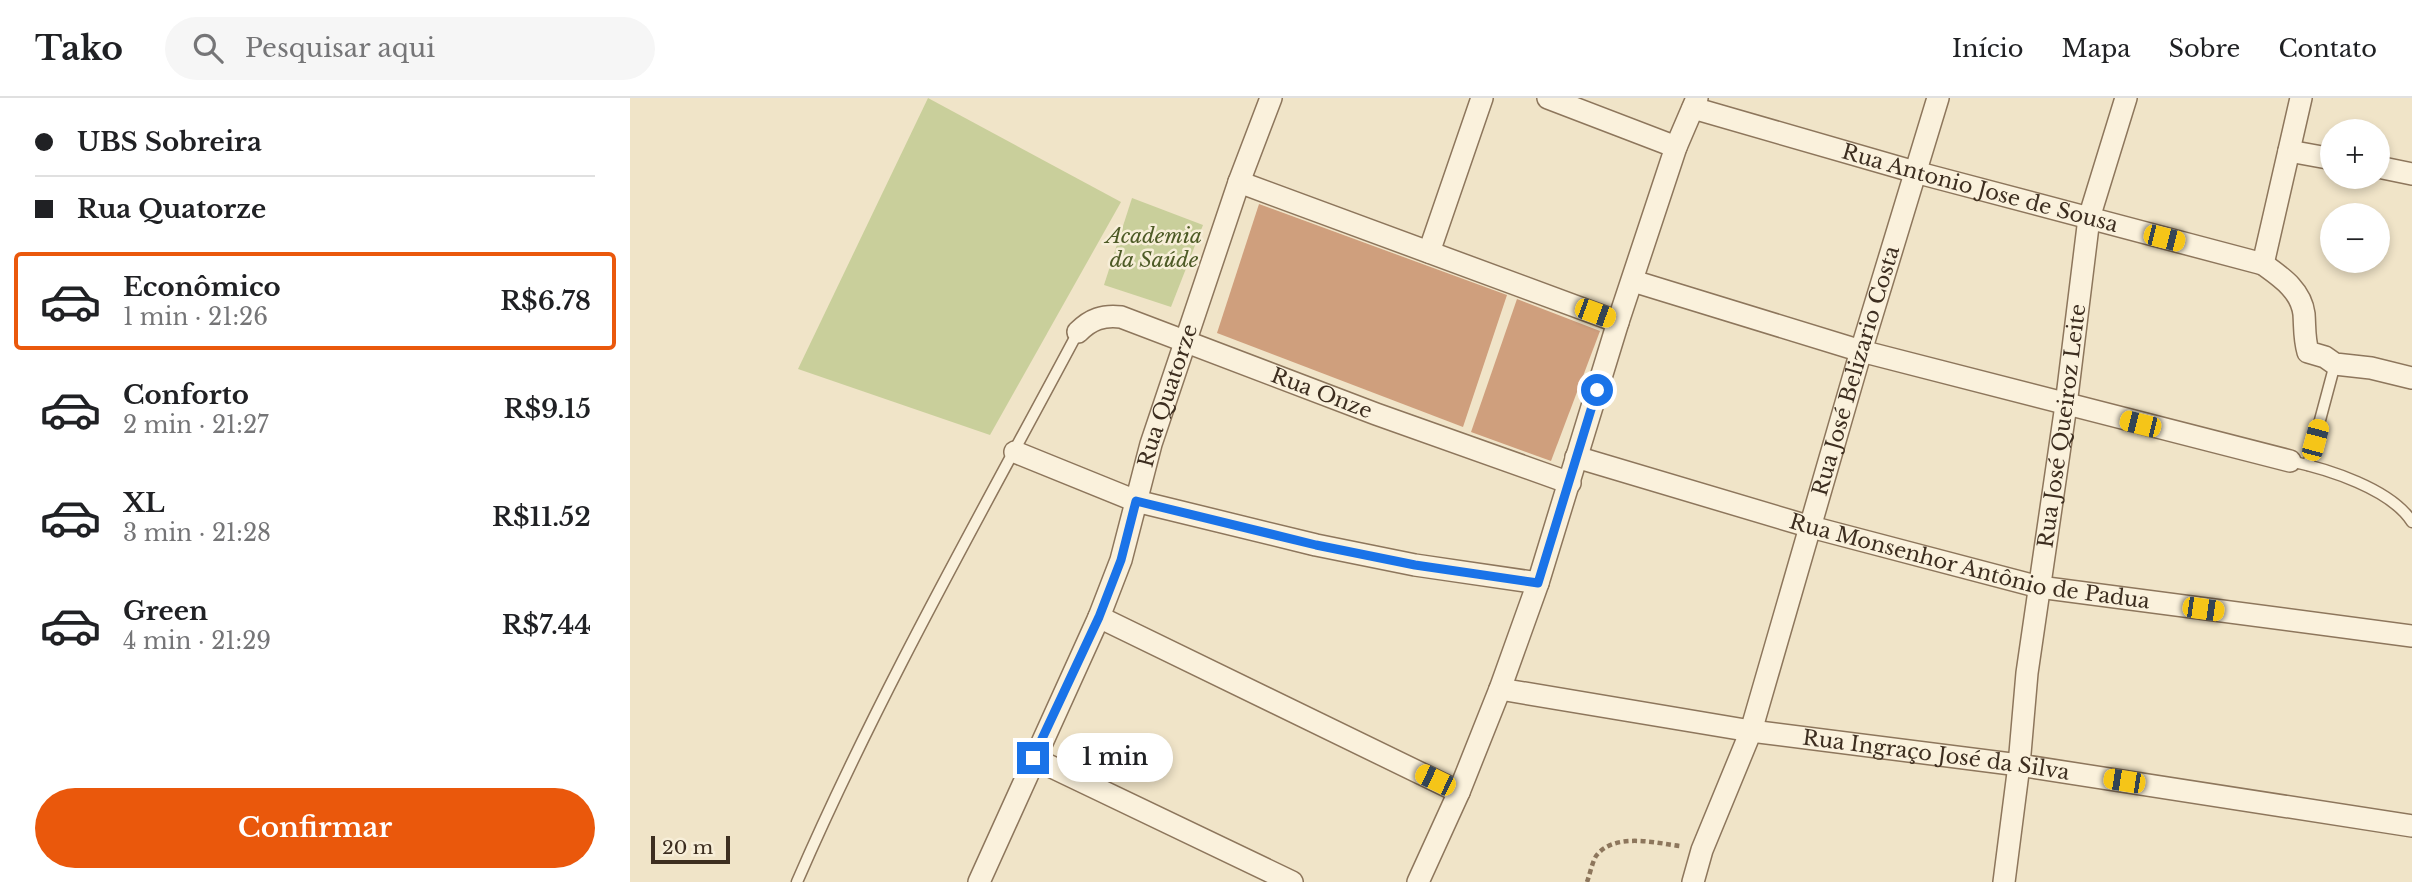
<!DOCTYPE html>
<html lang="pt">
<meta charset="utf-8">
<style>
:root{--surface:#fff;--page:#f6f6f6;--text:#202124;--muted:#757577;--line:#e0e0e0;--accent:#ea580c}
body{margin:0;font-family:"Libre Baskerville",serif;background:var(--page);color:var(--text);height:100vh;display:flex;flex-direction:column;font-size:26px;white-space:nowrap}
*{box-sizing:border-box;margin:0}
p{font-size:23px;color:var(--muted)}
.icon{flex:none;width:38px;height:38px;fill:none;stroke:currentColor;stroke-width:2;stroke-linecap:round;stroke-linejoin:round}
.map{position:relative;flex:1;overflow:hidden}
.drawer{display:flex;flex-direction:column;background:var(--surface);width:630px}
.drawer>*{flex:none}
.guide{display:grid;align-content:center;height:154px;padding:0 35px;background:var(--surface)}
.tools{position:absolute;left:1690px;top:21px;display:grid;gap:14px}
.tools a{display:grid;place-items:center;width:70px;height:70px;border-radius:50%;background:var(--surface);box-shadow:0 4px 10px #0003;font-size:35px}
.scale{position:absolute;left:21px;bottom:18px;width:79px;box-sizing:border-box;padding-left:7px;border:4px solid #3d2e20;border-top:0;font-size:19px;line-height:24px;white-space:nowrap;color:#3d2e20;-webkit-text-stroke:5px #f7eed8;paint-order:stroke}
.end{position:absolute;width:32px;height:32px;margin:-16px;border:9px solid #1a73e8;background:#fff;box-shadow:0 0 0 4px #fff}
.from{border-radius:50%}
.bubble{position:absolute;height:49px;border-radius:24px;background:var(--surface);box-shadow:0 4px 10px #0003;font-size:23px;font-weight:600;line-height:49px;text-align:center}
.car{position:absolute;width:21px;height:42px;margin:-21px -10px;border-radius:9px;box-shadow:0 0 5px 2px #0007;background:linear-gradient(#f5c518 24%,#345 0 40%,#f5c518 0 76%,#345 0 86%,#f5c518 0)}
.guide b{display:flex;align-items:center;gap:24px;height:66px;font-size:26px}
.guide b+b{border-top:2px solid var(--line)}
.guide i{width:18px;height:18px;background:var(--text)}
ul{padding:0;list-style:none}
li{display:flex;align-items:center;gap:21px;height:98px;margin:0 14px 10px;padding:0 21px;border:4px solid transparent;border-radius:7px}
li div{flex:1}
li b{display:block;font-size:26px}
li em{font-style:normal;font-weight:600}
li.selected{border-color:var(--accent)}
li>.icon{width:63px;height:63px;stroke-width:1.5}
.cta{display:flex;gap:14px;margin-top:auto;padding:14px 35px}
.cta a{flex:1;height:80px;border-radius:42px;background:var(--accent);color:#fff;font-size:28px;font-weight:600;line-height:80px;text-align:center}
header{display:flex;align-items:center;gap:42px;box-sizing:border-box;height:98px;padding:0 35px;background:var(--surface);border-bottom:2px solid var(--line)}
header strong{font-size:33px}
nav{display:flex;gap:38px;margin-inline-start:auto;font-size:24px}
.search{width:490px;height:63px;background:var(--page);display:flex;align-items:center;gap:18px;box-sizing:border-box;padding:0 24px;border-radius:38px;color:var(--muted);font-size:26px}
main{display:flex;flex:1;min-height:0}
.map>svg:first-child{display:block}
.green{fill:#c9cf9b}
.building{fill:#cf9f7d}
.lines{fill:none;stroke-linecap:round;stroke-linejoin:round}
.service-casing{stroke:#8d765c;stroke-width:13}
.minor-casing{stroke:#8d765c;stroke-width:24}
.path{stroke:#8d765c;stroke-width:4.5;stroke-dasharray:5 3.5;stroke-linecap:butt}
.service{stroke:#faf1dc;stroke-width:10}
.minor{stroke:#faf1dc;stroke-width:21}
.route{stroke:#1a73e8;stroke-width:9}
.labels{text-anchor:middle;dominant-baseline:central;stroke-width:5;stroke-linejoin:round;paint-order:stroke}
.street-label{font-size:21px;fill:#3d2e20;stroke:#f7eed8}
.park-label{font-size:21px;font-style:italic;fill:#4d5a26;stroke:#f7eed8}
</style>
<header>
<strong>Tako</strong>
<div class="search"><svg class="icon" aria-label="search" viewBox="0 0 24 24"><circle cx="10" cy="10" r="6"/><path d="M15 15l6 6"/></svg>Pesquisar aqui</div>
<nav><a>Início</a><a>Mapa</a><a>Sobre</a><a>Contato</a></nav>
</header>
<main>
<section class="drawer">
<div class="guide">
<b><i class="from"></i>UBS Sobreira</b>
<b><i></i>Rua Quatorze</b>
</div>
<ul>
<li class="selected"><svg class="icon" aria-label="car" viewBox="0 0 24 24"><path d="M5 17H2v-5l4-1 3-4h7l3 4 3 1v5h-3M9 17h6M6 11h13"/><circle cx="7" cy="17" r="2"/><circle cx="17" cy="17" r="2"/></svg><div><b>Econômico</b><p>1 min · 21:26</p></div><em>R$6.78</em></li>
<li><svg class="icon" aria-label="car" viewBox="0 0 24 24"><path d="M5 17H2v-5l4-1 3-4h7l3 4 3 1v5h-3M9 17h6M6 11h13"/><circle cx="7" cy="17" r="2"/><circle cx="17" cy="17" r="2"/></svg><div><b>Conforto</b><p>2 min · 21:27</p></div><em>R$9.15</em></li>
<li><svg class="icon" aria-label="car" viewBox="0 0 24 24"><path d="M5 17H2v-5l4-1 3-4h7l3 4 3 1v5h-3M9 17h6M6 11h13"/><circle cx="7" cy="17" r="2"/><circle cx="17" cy="17" r="2"/></svg><div><b>XL</b><p>3 min · 21:28</p></div><em>R$11.52</em></li>
<li><svg class="icon" aria-label="car" viewBox="0 0 24 24"><path d="M5 17H2v-5l4-1 3-4h7l3 4 3 1v5h-3M9 17h6M6 11h13"/><circle cx="7" cy="17" r="2"/><circle cx="17" cy="17" r="2"/></svg><div><b>Green</b><p>4 min · 21:29</p></div><em>R$7.44</em></li>
</ul>
<div class="cta"><a>Confirmar</a></div>
</section>
<div class="map">
<svg width="1782" height="784" viewBox="0 0 1782 784">
<rect width="100%" height="100%" fill="#f0e4c8"/>
<g class="green">
<path d="M298,0L491,104L360,337L168,271Z"/>
<path d="M502,100L573,127L541,209L474,187Z"/>
</g>
<g class="building">
<path d="M629,106L877,197L833,329L587,235Z"/>
<path d="M887,201L970,233L921,363L841,334Z"/>
</g>
<g class="lines">
<g class="service-casing">
<g id="service">
<path d="M1660,363C1698,371 1761,391 1782,424"/>
<path d="M1678,367L1705,266"/>
<path d="M167,784C249,595 351,416 448,234"/>
</g>
</g>
<g class="minor-casing">
<g id="minor">
<path d="M918,0L1046,49"/>
<path id="s1" d="M1063,10L1285,74L1633,166C1651,179 1671,192 1674,216C1675,230 1674,240 1678,254L1695,259L1705,266L1741,270L1782,280"/>
<path d="M1659,53L1703,61"/>
<path d="M1748,69L1782,76"/>
<path d="M609,84L988,224"/>
<path d="M799,154L852,0"/>
<path d="M1633,166L1671,0"/>
<path d="M1003,183L1231,253L1660,363"/>
<path id="s2" d="M448,234C461,221 473,217 491,219L746,316L940,385"/>
<path d="M385,354L506,403L686,447L785,467L908,485"/>
<path id="s3" d="M946,359L1181,429L1409,489L1782,538"/>
<path d="M469,519L829,694"/>
<path id="s4" d="M870,591L1121,633L1389,667L1782,728"/>
<path d="M403,660L662,784"/>
<path id="s5" d="M349,784L469,519L491,462L521,346L609,84L641,0"/>
<path d="M788,784L829,694L870,591L908,485L988,224L1046,49L1067,0"/>
<path id="s6" d="M1063,784L1072,752L1121,633L1231,253L1308,0"/>
<path id="s7" d="M1374,784L1389,667L1397,575L1436,307L1459,120L1496,0"/>
</g>
</g>
<path class="path" d="M957,784C960,776 962,765 966,758C984,734 1026,745 1050,748"/>
<use href="#service" class="service"/>
<use href="#minor" class="minor"/>
</g>
<g class="lines">
<path class="route" d="M403,660L469,519L491,462L506,403L686,447L785,467L908,485L967,292"/>
</g>
<g class="labels">
<g class="street-label">
<text stroke="none"><textPath href="#s1" startOffset="298">Rua Antonio Jose de Sousa</textPath></text>
<text stroke="none"><textPath href="#s6" startOffset="537">Rua José Belizario Costa</textPath></text>
<text stroke="none"><textPath href="#s2" startOffset="262">Rua Onze</textPath></text>
<text stroke="none"><textPath href="#s5" startOffset="523">Rua Quatorze</textPath></text>
<text stroke="none"><textPath href="#s7" startOffset="460">Rua José Queiroz Leite</textPath></text>
<text stroke="none"><textPath href="#s3" startOffset="408">Rua Monsenhor Antônio de Padua</textPath></text>
<text stroke="none"><textPath href="#s4" startOffset="441">Rua Ingraço José da Silva</textPath></text>
</g>
<g class="park-label">
<text x="524" y="138">Academia<tspan x="524" dy="24">da Saúde</tspan></text>
</g>
</g>
</svg>
<div class="tools">
<a>+</a>
<a>−</a>
</div>
<div class="scale">20 m</div>
<i class="end from" style="left:967px;top:292px"></i>
<i class="end" style="left:403px;top:660px"></i>
<div class="bubble" style="left:427px;top:635px;width:116px">1 min</div>
<i class="car" style="left:1534px;top:140px;rotate:104deg"></i>
<i class="car" style="left:965px;top:215px;rotate:110deg"></i>
<i class="car" style="left:1510px;top:326px;rotate:284deg"></i>
<i class="car" style="left:1685px;top:342px;rotate:15deg"></i>
<i class="car" style="left:1573px;top:511px;rotate:98deg"></i>
<i class="car" style="left:805px;top:682px;rotate:296deg"></i>
<i class="car" style="left:1494px;top:683px;rotate:279deg"></i>
</div>
</main>
